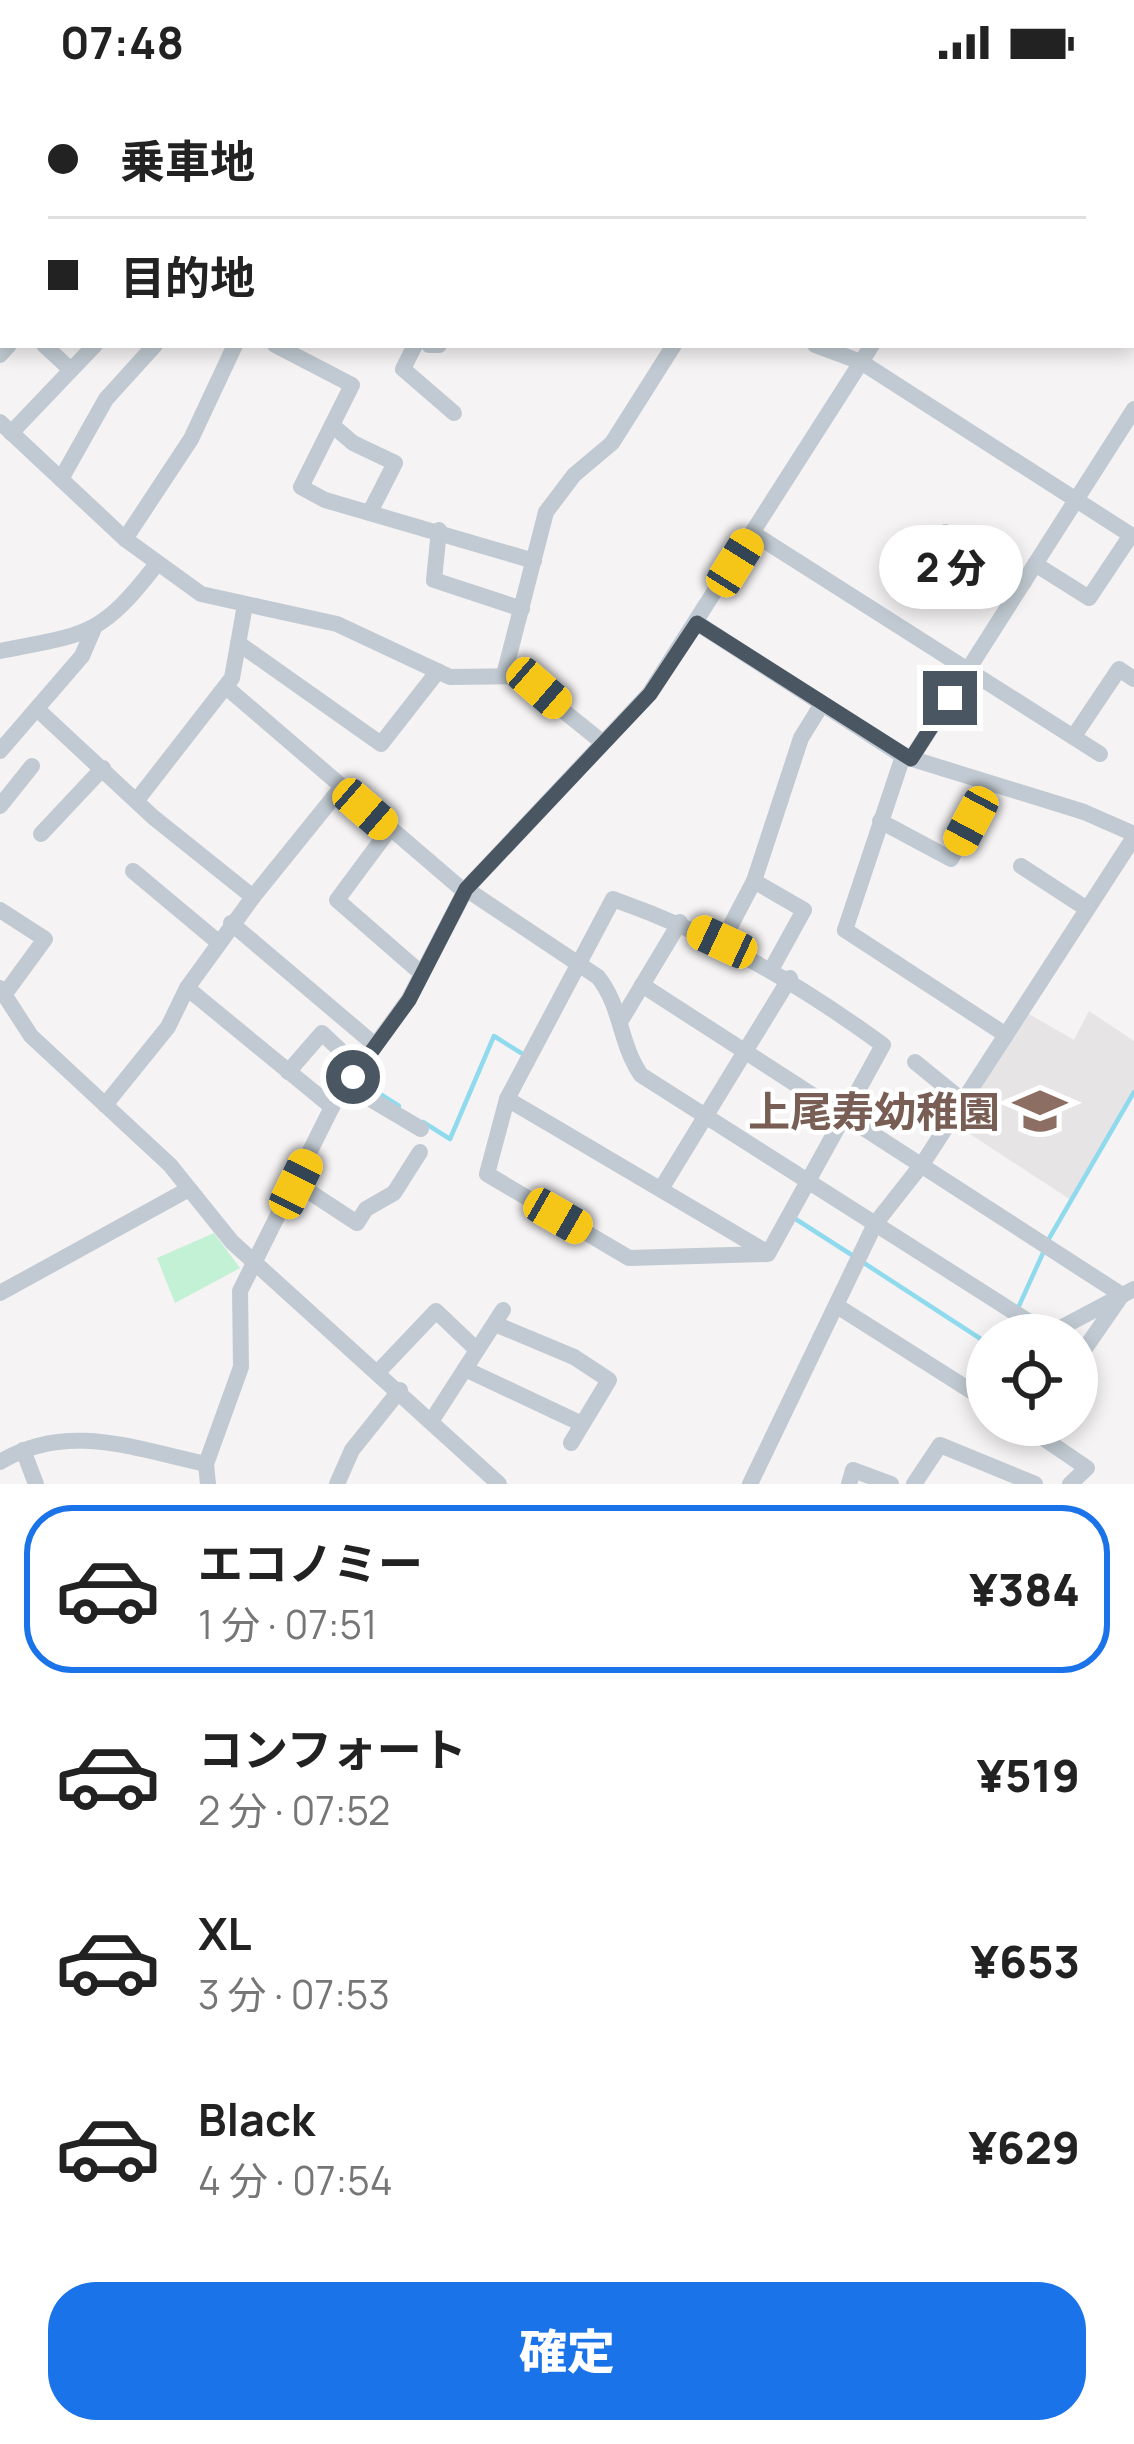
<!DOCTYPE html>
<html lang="ja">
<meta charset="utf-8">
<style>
:root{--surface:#fff;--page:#f6f6f6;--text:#222;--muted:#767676;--line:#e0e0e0;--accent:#1a73e8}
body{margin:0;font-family:Manrope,"Noto Sans JP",sans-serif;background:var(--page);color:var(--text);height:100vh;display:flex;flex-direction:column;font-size:45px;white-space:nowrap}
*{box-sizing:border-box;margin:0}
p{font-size:39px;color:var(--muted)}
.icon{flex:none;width:66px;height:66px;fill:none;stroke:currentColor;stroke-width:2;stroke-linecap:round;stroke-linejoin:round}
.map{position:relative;height:1400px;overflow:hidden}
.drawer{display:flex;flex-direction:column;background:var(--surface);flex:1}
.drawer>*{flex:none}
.banner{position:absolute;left:0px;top:0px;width:1134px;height:264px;box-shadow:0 6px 18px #0003;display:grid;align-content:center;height:264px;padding:0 48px;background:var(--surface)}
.fabs{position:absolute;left:966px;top:1230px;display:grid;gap:24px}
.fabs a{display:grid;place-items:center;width:132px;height:132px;border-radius:50%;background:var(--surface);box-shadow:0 6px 18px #0003;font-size:60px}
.end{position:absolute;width:54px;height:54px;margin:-27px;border:15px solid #4a5661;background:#fff;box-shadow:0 0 0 6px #fff}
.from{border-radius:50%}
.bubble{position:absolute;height:84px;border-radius:42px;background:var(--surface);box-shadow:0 6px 18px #0003;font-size:39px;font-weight:800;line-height:84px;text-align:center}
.car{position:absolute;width:36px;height:72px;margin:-36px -18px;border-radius:15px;box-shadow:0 0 9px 3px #0007;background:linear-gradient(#f5c518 24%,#345 0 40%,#f5c518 0 76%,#345 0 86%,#f5c518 0)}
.banner b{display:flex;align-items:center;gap:42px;height:114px;font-size:45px}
.banner b+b{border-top:3px solid var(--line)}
.banner i{width:30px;height:30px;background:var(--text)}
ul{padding:21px 0 0;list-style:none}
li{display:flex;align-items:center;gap:36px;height:168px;margin:0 24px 18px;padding:0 24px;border:6px solid transparent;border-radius:48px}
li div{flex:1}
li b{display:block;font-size:45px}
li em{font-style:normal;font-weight:800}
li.active{border-color:var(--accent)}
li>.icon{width:108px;height:108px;stroke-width:1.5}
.action{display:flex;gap:24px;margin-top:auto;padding:24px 48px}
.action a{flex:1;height:138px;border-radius:48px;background:var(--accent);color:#fff;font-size:48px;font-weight:800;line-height:138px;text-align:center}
.status{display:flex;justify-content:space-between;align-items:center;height:84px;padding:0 60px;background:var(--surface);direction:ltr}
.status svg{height:33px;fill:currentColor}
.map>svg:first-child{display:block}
.education{fill:#e6e4e5}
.green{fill:#c3f1d5}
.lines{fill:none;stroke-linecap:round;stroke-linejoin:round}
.stream{stroke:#90daee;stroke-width:4.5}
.minor{stroke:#c1cad2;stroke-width:16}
.route{stroke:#4a5661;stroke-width:15}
.labels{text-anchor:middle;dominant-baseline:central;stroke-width:9;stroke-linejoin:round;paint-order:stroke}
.education-label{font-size:42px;font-weight:bold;fill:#785e54;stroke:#fff;text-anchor:end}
</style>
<div class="status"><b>07:48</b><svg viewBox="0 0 49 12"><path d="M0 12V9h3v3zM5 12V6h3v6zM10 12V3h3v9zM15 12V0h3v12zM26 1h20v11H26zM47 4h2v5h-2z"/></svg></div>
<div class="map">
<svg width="1134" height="1400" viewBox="0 0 1134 1400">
<rect width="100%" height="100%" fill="#f5f3f3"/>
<path class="education" d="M1022,926L1074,956L1089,927L1134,957V1008L1071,1116L950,1037Z"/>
<path class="green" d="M214,1149L240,1184L175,1219L157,1174Z"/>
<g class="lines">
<g class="stream">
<path d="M1131,95L1134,97"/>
<path d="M358,996L399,1022"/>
<path d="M423,1038L450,1055L494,952L521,969"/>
<path d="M794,1134L855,1173"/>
<path d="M1047,1158L1134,1008"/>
<path d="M864,1179L987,1259"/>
<path d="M1018,1224L1043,1169"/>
<path d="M1006,1251L1013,1234"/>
</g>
<g class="minor">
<path d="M357,0L363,3"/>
<path d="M424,0L429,3"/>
<path d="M500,0L507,3"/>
<path d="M793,0L798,3"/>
<path d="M970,0L975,3"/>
<path d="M104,3L106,0"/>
<path d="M223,3L224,0"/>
<path d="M281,3L283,0"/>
<path d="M390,3L392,0"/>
<path d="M524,3L525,0"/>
<path d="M627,3L628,0"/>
<path d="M1031,3L1033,0"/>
<path d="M0,21L3,23"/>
<path d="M1131,210L1134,212"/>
<path d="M44,261L71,286"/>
<path d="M275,261L352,301L301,403L325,416L534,477"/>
<path d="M415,261L403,285L454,329"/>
<path d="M429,261H439"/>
<path d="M815,261L861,278L1134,453"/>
<path d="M0,271L9,261"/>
<path d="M0,338L125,455L201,510L337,540L450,593L520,592L602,658"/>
<path d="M332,341L353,359L395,379L370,428"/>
<path d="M11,349L95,261"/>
<path d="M61,395L106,315L155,261"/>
<path d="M439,446L434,496L522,525"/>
<path d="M945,448L1024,498"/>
<path d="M754,450L1100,670"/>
<path d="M125,455L191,355L235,261"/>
<path d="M1035,480L1089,514L1131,451"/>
<path d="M697,539L903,672L1084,728L1134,750"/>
<path d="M238,559L381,660L438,587"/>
<path d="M0,567C87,550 100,553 156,481"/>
<path d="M504,591L546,428L574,391L612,359L674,261"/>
<path d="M226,603L465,808"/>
<path d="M37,625L153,733L253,813L187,904L168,943L105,1021"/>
<path d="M1074,652L1119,585L1134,595"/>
<path d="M0,667L82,572L94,544"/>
<path d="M903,672L845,846L1006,951"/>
<path d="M911,675L1134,325"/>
<path d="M137,716L232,594L245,521"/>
<path d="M0,722L32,682"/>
<path d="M880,737L951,775L991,700"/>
<path d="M389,746L337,816L422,890"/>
<path d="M41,750L103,684"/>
<path d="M1021,782L1087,825"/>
<path d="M133,787L218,858"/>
<path d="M754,797L804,826L772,884"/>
<path d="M466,805L598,893C622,923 619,959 641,991L1039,1244L1051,1249L1134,1205"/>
<path d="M253,813L341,704"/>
<path d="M613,815C717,852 795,897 883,961L768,1170L629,1174L487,1090L507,1015Z"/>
<path d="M0,826L45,855L4,911"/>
<path d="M231,839L375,961"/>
<path d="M722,858L754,797L801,654L822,620"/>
<path d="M642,901L1122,1211L1077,1276"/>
<path d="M0,904L31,952L170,1081L232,1158L499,1400"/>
<path d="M187,904L332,1023"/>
<path d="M620,938L680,838"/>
<path d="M915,978L963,1017"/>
<path d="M288,988L322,949L359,984"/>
<path d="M347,1001L421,1045"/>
<path d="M507,1015L765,1167"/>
<path d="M296,1099L357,1139L366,1125L394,1109L420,1068"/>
<path d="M661,1105L790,894"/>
<path d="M0,1209L189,1105"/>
<path d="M837,1222L987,1317"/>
<path d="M495,1240L574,1273L609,1296L571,1359"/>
<path d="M465,1285L582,1340"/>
<path d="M379,1287L436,1227L477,1266"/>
<path d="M432,1336L503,1226"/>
<path d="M1024,1341L1087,1384L1070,1400"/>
<path d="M23,1366L36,1400"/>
<path d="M0,1378C67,1337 135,1365 206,1380"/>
<path d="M208,1400L206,1380L241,1283L240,1207L335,1017L409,915L466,805L649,610L872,261"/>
<path d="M337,1400L352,1366L400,1306"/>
<path d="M750,1400L875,1140L923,1079L1134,753"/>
<path d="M849,1400L853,1386L891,1400"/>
<path d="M914,1400L940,1361L1035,1400"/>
</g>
</g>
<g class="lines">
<path class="route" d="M353,993L409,916L466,805L650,610L697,539L911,675L950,614"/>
</g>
<defs>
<g id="school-bare" transform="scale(4.14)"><path d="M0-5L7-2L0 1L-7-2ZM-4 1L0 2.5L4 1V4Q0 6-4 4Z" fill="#8d6e63" stroke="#fff" stroke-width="2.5" paint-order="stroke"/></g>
</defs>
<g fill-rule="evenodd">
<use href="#school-bare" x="1040" y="1027"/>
</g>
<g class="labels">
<g class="education-label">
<text x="1000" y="1027">上尾寿幼稚園</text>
</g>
</g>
</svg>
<div class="fabs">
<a><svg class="icon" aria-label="locate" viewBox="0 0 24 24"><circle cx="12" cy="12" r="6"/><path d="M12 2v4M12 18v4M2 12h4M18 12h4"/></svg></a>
</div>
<i class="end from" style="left:353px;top:993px"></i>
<i class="end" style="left:950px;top:614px"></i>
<div class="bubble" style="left:879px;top:441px;width:144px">2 分</div>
<i class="car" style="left:735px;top:479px;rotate:32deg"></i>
<i class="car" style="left:539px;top:604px;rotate:131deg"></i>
<i class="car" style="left:365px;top:725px;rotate:131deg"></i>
<i class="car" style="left:971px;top:737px;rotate:208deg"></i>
<i class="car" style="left:722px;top:858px;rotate:295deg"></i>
<i class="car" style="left:296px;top:1100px;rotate:26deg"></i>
<i class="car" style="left:558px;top:1132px;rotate:120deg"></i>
<div class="banner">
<b><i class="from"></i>乗車地</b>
<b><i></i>目的地</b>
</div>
</div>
<section class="drawer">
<ul>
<li class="active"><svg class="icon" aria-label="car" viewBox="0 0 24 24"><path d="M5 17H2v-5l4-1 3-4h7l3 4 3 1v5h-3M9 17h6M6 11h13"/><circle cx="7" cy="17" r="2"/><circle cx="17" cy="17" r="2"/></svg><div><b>エコノミー</b><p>1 分 · 07:51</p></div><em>¥384</em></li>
<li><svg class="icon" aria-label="car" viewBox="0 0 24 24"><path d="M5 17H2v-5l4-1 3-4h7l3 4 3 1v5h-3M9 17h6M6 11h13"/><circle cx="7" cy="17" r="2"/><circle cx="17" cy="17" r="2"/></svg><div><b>コンフォート</b><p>2 分 · 07:52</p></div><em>¥519</em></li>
<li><svg class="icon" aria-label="car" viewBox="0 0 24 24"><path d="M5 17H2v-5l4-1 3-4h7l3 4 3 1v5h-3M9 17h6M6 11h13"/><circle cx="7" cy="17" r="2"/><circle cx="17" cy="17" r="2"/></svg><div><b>XL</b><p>3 分 · 07:53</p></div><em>¥653</em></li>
<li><svg class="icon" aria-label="car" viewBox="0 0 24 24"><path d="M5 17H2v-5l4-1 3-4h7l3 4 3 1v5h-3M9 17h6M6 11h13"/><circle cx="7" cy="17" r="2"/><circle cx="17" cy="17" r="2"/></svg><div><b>Black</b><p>4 分 · 07:54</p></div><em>¥629</em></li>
</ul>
<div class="action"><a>確定</a></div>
</section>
